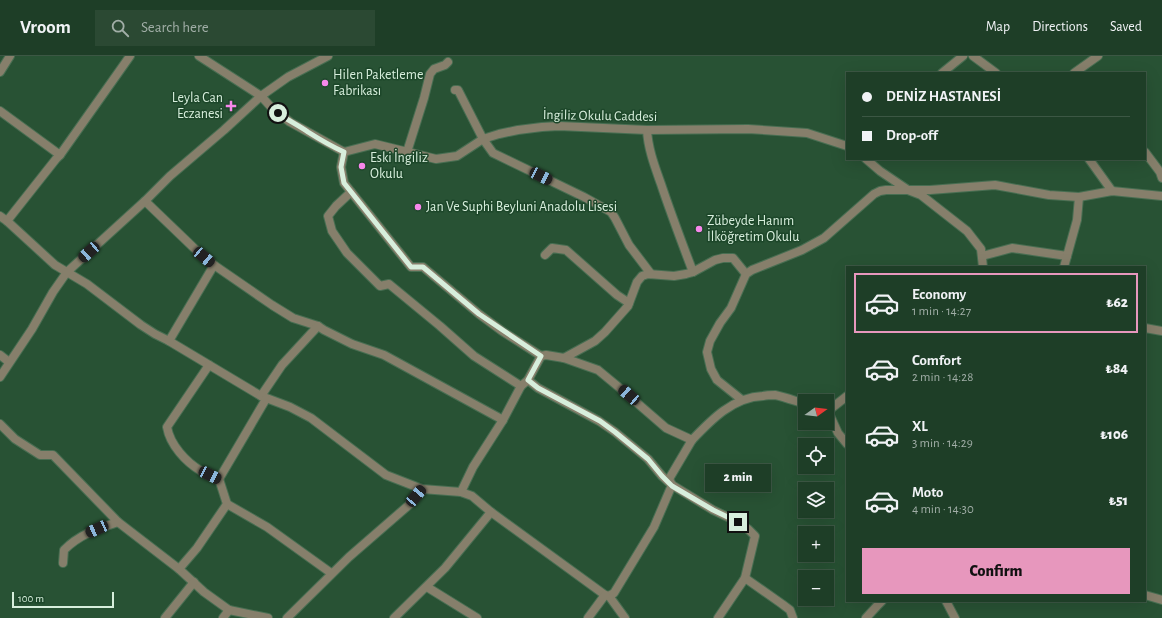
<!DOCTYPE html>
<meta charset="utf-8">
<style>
:root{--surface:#1e3e27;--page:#2b4933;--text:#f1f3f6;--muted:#a1aea7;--line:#3c5744;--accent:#e797bd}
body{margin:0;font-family:"Alegreya Sans",sans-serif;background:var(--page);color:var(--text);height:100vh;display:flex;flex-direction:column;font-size:15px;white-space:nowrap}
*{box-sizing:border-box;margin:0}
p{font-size:13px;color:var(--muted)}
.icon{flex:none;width:22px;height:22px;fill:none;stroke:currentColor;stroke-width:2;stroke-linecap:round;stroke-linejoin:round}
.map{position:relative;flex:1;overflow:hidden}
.panel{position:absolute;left:846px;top:210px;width:300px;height:336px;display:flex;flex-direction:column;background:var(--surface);border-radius:0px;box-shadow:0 4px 16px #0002,0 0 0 1px var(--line)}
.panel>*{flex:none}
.top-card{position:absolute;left:846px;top:16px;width:300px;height:88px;border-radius:0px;box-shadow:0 4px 16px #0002,0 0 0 1px var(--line);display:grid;align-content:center;height:88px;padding:0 16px;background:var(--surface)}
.needle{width:26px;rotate:75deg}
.fabs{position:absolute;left:798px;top:338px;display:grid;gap:8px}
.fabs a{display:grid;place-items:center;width:36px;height:36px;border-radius:0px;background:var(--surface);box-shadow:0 4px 16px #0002,0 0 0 1px var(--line);font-size:20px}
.scale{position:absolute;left:12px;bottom:10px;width:102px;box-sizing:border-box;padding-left:4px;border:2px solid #d7eedc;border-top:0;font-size:11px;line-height:14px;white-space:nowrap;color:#d7eedc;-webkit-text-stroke:3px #1d472a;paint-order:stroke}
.end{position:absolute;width:18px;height:18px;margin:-9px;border:5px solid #d7eedc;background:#111;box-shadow:0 0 0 2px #111}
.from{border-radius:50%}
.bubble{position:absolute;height:28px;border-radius:0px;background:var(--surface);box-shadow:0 4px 16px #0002,0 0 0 1px var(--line);font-size:13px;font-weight:800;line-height:28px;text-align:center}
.car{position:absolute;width:12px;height:24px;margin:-12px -6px;border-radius:5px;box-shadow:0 0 3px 1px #0007;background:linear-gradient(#222 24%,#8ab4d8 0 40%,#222 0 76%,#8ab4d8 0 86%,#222 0)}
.top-card b{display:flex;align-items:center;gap:14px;height:38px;font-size:15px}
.top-card b+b{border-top:1px solid var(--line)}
.top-card i{width:10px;height:10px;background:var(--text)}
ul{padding:7px 0 0;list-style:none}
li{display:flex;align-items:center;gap:12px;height:60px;margin:0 8px 6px;padding:0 8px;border:2px solid transparent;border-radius:0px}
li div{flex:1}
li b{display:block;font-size:15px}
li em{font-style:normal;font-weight:800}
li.on{border-color:var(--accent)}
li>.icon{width:36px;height:36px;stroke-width:1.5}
.action{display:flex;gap:8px;margin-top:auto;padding:8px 16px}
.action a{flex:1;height:46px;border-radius:0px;background:var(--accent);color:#111;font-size:16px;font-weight:800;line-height:46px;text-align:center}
header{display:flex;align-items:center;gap:24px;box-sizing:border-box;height:56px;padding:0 20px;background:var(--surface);border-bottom:1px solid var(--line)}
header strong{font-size:19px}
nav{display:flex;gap:22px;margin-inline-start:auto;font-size:14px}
.search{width:280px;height:36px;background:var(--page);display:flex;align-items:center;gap:10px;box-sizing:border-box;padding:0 14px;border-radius:0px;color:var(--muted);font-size:15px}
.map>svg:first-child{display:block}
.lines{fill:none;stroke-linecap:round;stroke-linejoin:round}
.minor-casing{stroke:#486e52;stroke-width:10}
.minor{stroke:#867f6b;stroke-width:8}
.route{stroke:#d7eedc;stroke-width:5}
.poi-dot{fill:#f788eb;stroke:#1d472a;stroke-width:1.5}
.labels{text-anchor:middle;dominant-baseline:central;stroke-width:3;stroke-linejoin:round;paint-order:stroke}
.poi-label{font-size:14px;fill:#d7eedc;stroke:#1d472a;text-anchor:start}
.street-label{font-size:14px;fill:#d7eedc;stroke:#1d472a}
</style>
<header>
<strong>Vroom</strong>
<div class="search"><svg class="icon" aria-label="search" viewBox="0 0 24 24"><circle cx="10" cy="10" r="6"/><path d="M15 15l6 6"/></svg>Search here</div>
<nav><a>Map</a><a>Directions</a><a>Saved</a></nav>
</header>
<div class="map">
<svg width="1162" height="562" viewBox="0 0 1162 562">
<rect width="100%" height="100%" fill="#285234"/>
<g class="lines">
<g class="minor-casing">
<g id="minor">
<path d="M199,0L261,40L271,51L290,66L344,96L375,88L436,103L457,100L483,83L499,78L518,74L542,71L559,70L647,74L748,73L807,77L847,90"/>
<path d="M973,0L996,17"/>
<path d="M0,16L10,0"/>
<path d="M942,17L963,0"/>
<path d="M1074,17L1098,0"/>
<path d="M455,34H458L483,83L493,97L584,141L611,156L615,162L629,189L651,218"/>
<path d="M0,55L60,99"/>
<path d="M647,74C648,93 655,111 661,128C671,158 682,187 693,216"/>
<path d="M344,96L341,111L344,127L411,211H423L479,258L502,275L541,300"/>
<path d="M407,96L424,42L430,18L434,13L445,9L448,6"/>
<path d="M1145,96L1160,116L1162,122"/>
<path d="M866,103L880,115L908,134L921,139L967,175L981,193L983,211"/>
<path d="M1089,103L1112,135"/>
<path d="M351,136L336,150L328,160L332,175L347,197L380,230L389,228L440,270L474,300L521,330"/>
<path d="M145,145L195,193L214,209L272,249L293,262L318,270L324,274L352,288L384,299L503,364"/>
<path d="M0,160L7,165L55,209L87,228L141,269L155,278L169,285L261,340L290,351L311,362L386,419L422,433L461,436L472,440L491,456L605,539L609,540L625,562"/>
<path d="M7,165L56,103L60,99L130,0"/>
<path d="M545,199L552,192L566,194L617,239L629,247"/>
<path d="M982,200L1012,192L1067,200"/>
<path d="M1064,211L1077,164L1079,141"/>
<path d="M1145,272L1162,275"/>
<path d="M169,285L214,209"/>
<path d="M0,299L9,306"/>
<path d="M564,302L595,285L605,276L628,250L637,226L642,220L648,218L674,220L686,218L693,216L715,204L723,202H733L746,218"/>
<path d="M0,321L32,273L53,236L67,216L145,145L170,120L224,74L261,40L288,21L328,0"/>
<path d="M528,324L538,332L599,365L615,376L648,403L662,420L672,429L713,454L738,466L748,473L755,480L745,522L718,562"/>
<path d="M261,340L282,309L318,270"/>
<path d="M742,344L717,324L711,313L707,296L710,285L720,267L731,252L746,218L752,214L802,194L824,182L874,138L880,135L886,134H930L995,129L1049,139L1079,141L1112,135L1162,140"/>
<path d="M827,355H828L847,340"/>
<path d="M828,355L838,377L847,388"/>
<path d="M0,368L15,383L40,399H53L118,466L179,513L204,536L229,554L268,562"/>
<path d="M219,423L266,343"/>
<path d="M461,436L473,411L503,364L521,330L528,324L541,300L546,299L564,302L598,314L621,333L666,372L692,384C711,364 733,341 763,340C767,339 772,339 775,339C785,341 795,345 805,348"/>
<path d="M227,448L267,471L331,517"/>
<path d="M63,507L64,494C80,478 97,473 118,466"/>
<path d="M179,513L197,492L227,448L219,423C213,421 207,418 201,415C186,406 170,389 167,371L209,309"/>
<path d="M745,522L782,548L790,554L793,562"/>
<path d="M427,531L477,562"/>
<path d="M1145,539L1162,544"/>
<path d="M609,540L614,537L654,471L672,429L669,423L692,384"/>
<path d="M946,545L955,562"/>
<path d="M165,562L194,526"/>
<path d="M223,562L229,554"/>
<path d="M287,562L349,501L410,448L422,433"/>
<path d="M394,562L445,512L491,456"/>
<path d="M588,562L605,539"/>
<path d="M866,562L877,550L882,545"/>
</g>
</g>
<use href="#minor" class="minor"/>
</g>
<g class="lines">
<path class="route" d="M278,57C287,64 298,69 308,76C319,83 331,90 344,96L341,111L344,127L411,211H423L479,258L541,300L528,324L538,332L600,365L615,376L648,403L662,420L672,430L713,454L738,466"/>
</g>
<g class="poi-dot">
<circle cx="325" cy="27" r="4"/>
<path d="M229 44h4v4h4v4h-4v4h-4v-4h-4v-4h4z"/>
<circle cx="362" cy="110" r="4"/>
<circle cx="418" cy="151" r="4"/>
<circle cx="699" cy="173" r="4"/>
</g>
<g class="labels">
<g class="poi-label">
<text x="333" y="19">Hilen Paketleme<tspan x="333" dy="16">Fabrikası</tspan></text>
<text x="223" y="42" text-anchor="end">Leyla Can<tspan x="223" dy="16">Eczanesi</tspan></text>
<text x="370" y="102">Eski İngiliz<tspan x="370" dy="16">Okulu</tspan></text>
<text x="426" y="151">Jan Ve Suphi Beyluni Anadolu Lisesi</text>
<text x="707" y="165">Zübeyde Hanım<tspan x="707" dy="16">İlköğretim Okulu</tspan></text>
</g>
<g class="street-label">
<text transform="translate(600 60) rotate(1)">İngiliz Okulu Caddesi</text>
</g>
</g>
</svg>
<div class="fabs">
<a><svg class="needle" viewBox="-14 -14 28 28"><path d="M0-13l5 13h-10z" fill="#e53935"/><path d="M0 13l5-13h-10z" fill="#a1aea7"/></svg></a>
<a><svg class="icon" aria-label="locate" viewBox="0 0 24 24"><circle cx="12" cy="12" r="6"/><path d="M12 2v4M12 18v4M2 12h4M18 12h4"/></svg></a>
<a><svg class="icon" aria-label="layers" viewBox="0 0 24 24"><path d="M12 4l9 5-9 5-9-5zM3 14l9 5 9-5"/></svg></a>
<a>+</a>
<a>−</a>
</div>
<div class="scale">100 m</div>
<i class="end from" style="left:278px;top:57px"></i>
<i class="end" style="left:738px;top:466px"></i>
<div class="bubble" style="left:705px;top:408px;width:66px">2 min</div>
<i class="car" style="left:541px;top:120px;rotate:116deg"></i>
<i class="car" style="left:89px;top:196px;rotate:228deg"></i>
<i class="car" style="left:204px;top:201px;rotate:130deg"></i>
<i class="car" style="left:629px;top:339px;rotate:311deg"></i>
<i class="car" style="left:210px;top:419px;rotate:116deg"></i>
<i class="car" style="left:416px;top:440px;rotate:40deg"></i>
<i class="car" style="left:97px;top:473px;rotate:246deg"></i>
<div class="top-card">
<b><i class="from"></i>DENİZ HASTANESİ</b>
<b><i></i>Drop-off</b>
</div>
<section class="panel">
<ul>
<li class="on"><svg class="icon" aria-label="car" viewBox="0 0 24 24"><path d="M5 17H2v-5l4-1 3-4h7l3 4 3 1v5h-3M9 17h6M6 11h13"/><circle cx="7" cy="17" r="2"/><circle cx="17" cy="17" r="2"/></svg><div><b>Economy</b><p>1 min · 14:27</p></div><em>₺62</em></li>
<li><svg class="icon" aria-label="car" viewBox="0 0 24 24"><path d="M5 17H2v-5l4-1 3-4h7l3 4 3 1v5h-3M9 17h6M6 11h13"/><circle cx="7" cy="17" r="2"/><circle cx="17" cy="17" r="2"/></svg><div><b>Comfort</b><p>2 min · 14:28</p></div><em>₺84</em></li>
<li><svg class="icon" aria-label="car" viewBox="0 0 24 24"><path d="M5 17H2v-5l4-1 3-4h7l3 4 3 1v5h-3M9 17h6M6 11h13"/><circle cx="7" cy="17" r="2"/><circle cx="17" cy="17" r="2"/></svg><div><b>XL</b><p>3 min · 14:29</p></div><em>₺106</em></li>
<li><svg class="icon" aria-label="car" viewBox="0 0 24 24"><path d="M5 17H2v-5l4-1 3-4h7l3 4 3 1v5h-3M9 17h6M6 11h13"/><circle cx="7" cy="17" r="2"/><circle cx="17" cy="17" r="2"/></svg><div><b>Moto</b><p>4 min · 14:30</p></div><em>₺51</em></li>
</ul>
<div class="action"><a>Confirm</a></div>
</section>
</div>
